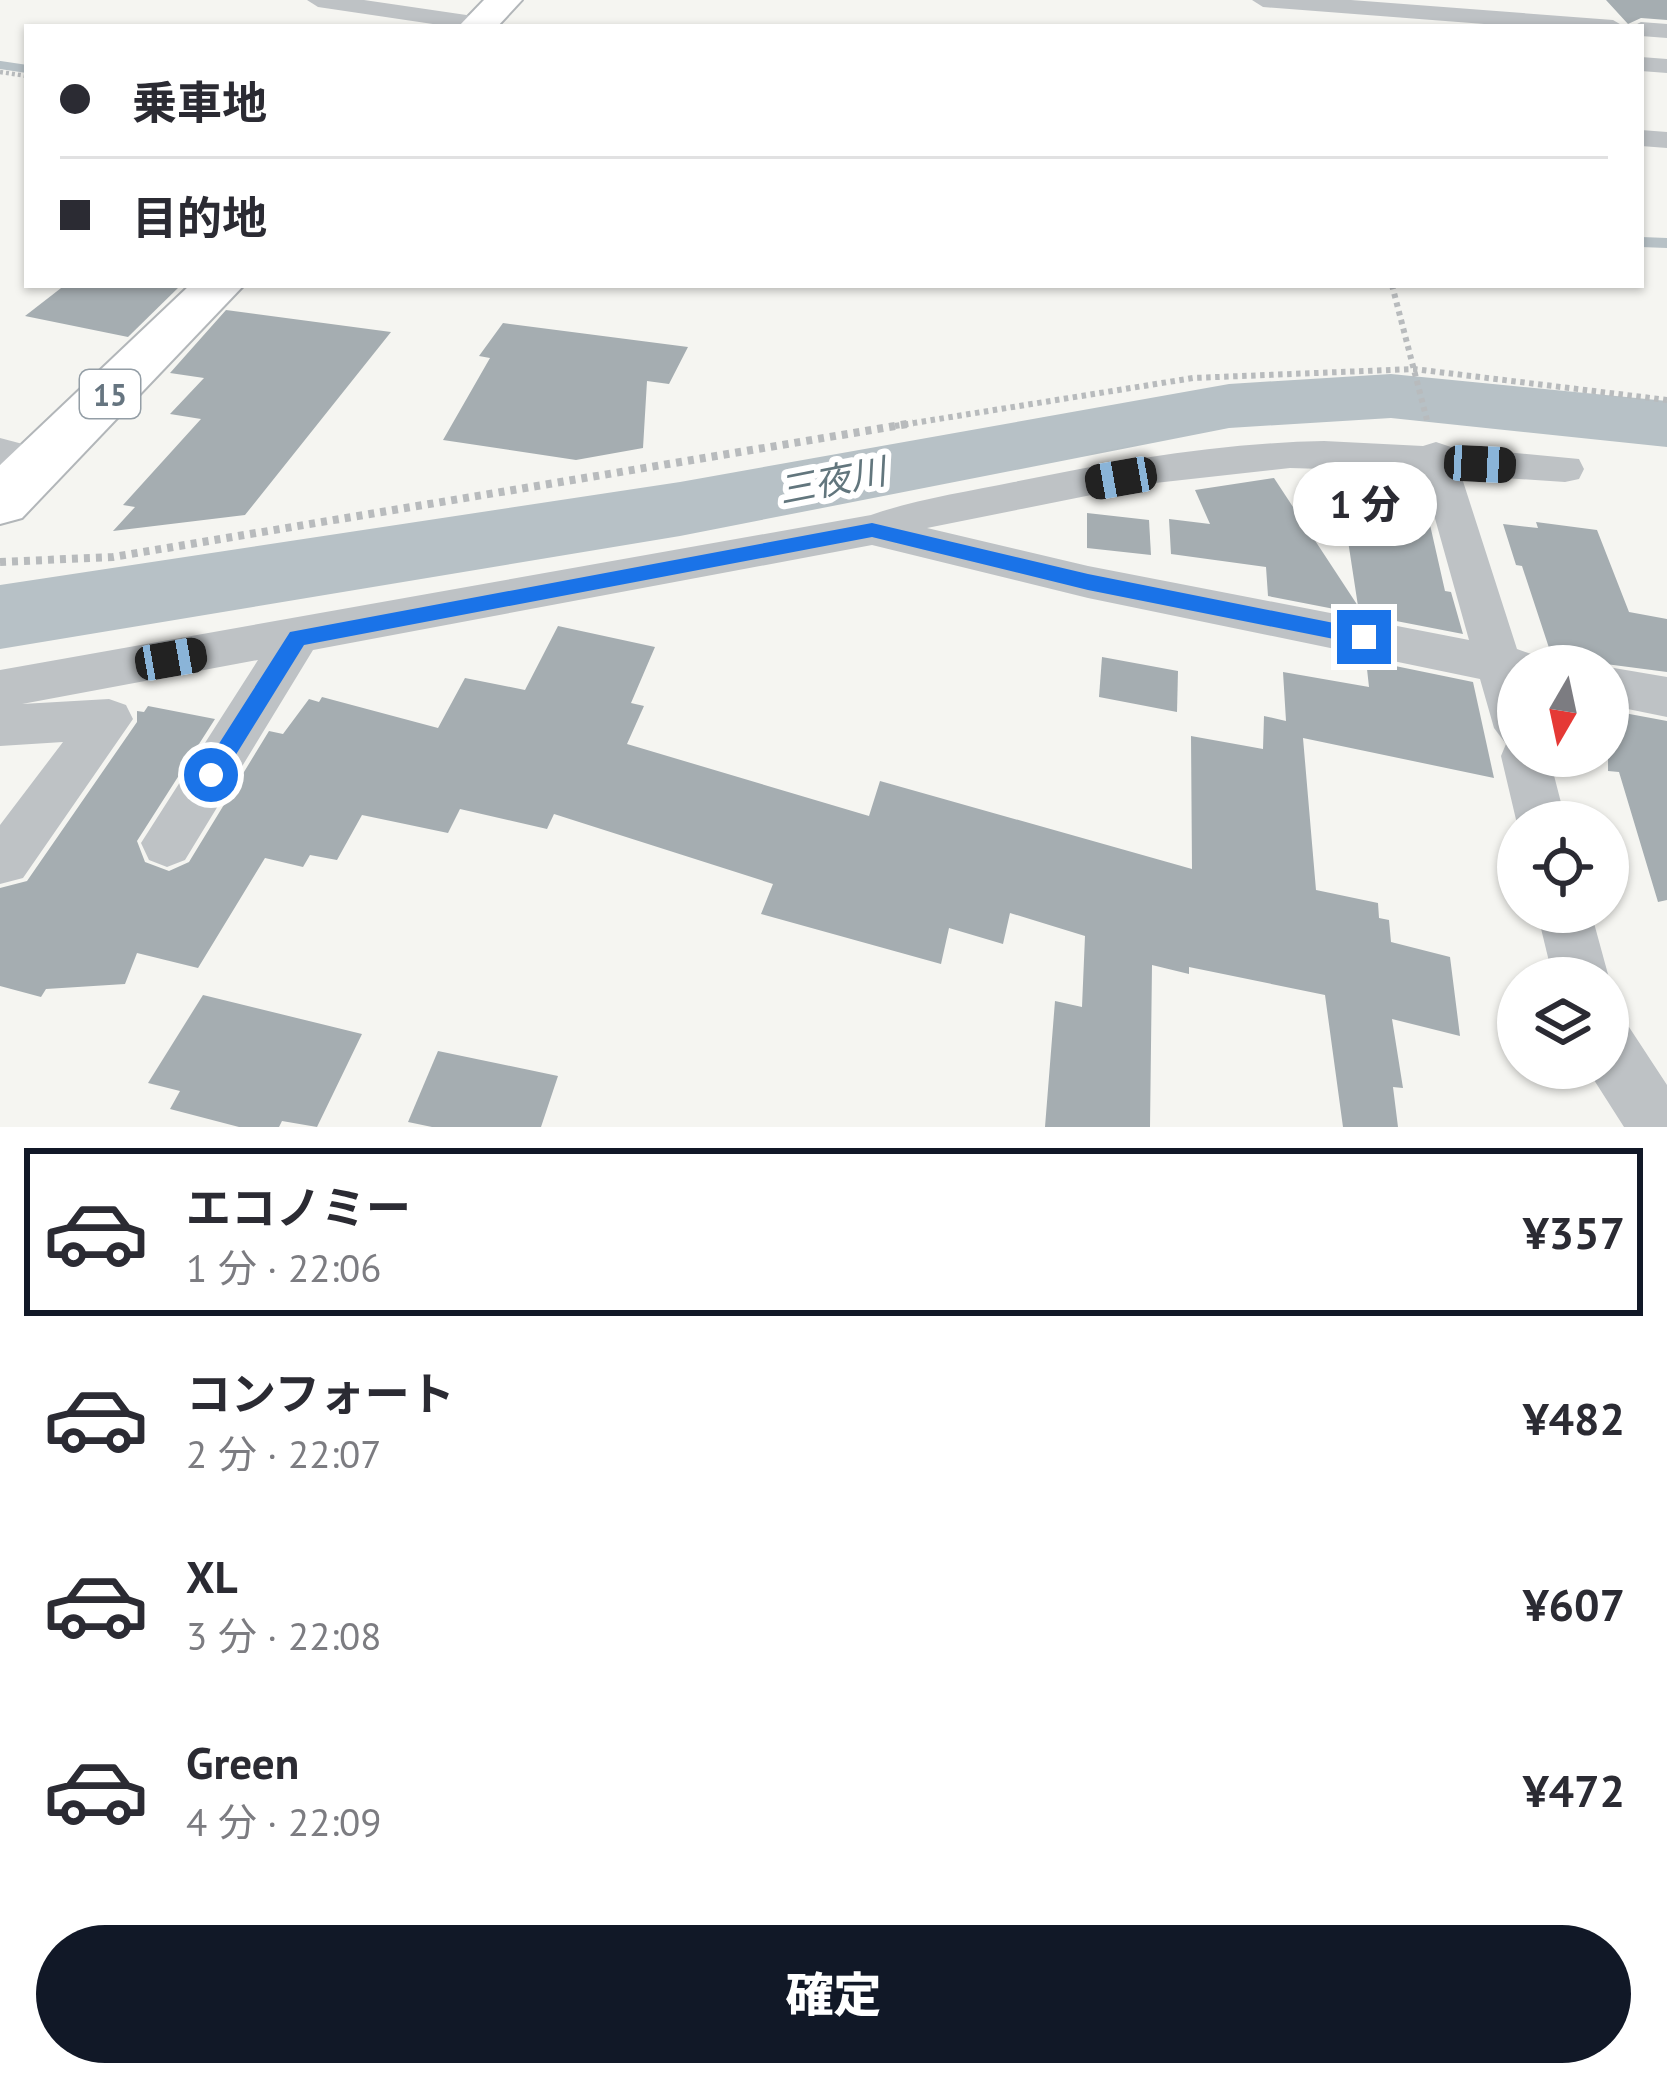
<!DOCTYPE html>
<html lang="ja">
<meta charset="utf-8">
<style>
:root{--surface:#fff;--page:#f2f2f3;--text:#2b2b33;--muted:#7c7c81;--line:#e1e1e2;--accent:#111827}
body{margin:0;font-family:"PT Sans","Noto Sans JP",sans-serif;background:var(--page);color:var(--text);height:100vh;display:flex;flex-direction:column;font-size:45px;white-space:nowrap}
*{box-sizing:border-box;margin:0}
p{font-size:39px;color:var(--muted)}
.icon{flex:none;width:66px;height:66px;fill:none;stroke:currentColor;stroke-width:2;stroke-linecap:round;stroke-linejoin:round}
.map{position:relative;height:1127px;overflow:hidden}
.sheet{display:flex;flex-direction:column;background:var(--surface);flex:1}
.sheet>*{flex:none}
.top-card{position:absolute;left:24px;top:24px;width:1620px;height:264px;border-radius:0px;box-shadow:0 3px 9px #0004;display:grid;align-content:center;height:264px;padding:0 36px;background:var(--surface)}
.needle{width:78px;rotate:189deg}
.buttons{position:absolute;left:1497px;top:645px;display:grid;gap:24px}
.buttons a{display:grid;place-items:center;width:132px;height:132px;border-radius:50%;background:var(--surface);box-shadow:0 3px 9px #0004;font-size:60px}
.end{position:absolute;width:54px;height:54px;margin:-27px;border:15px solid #1a73e8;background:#fff;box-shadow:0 0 0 6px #fff}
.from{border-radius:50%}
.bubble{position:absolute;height:84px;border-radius:42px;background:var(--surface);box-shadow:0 3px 9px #0004;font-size:39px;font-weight:800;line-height:84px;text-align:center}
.car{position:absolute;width:36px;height:72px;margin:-36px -18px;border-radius:15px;box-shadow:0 0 9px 3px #0007;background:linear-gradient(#222 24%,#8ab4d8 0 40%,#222 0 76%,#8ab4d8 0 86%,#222 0)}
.top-card b{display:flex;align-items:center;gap:42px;height:114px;font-size:45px}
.top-card b+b{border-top:3px solid var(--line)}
.top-card i{width:30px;height:30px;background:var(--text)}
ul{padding:21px 0 0;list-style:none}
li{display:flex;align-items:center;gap:36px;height:168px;margin:0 24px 18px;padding:0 12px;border:6px solid transparent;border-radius:0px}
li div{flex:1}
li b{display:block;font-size:45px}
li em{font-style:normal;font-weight:800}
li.current{border-color:var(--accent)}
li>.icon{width:108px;height:108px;stroke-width:1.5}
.primary-button{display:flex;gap:24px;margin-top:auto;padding:24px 36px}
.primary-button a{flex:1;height:138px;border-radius:72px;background:var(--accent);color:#fff;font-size:48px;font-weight:800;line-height:138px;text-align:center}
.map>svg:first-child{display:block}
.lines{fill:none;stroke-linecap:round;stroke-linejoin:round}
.stream-far1{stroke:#b7c1c6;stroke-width:8}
.stream{stroke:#b7c1c6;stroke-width:10}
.river{fill:#b7c1c6;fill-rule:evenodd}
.building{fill:#a5adb1}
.primary-casing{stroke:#b2b6b9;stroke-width:4}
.path-far2{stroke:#b8bbbd;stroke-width:4.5;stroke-dasharray:3 3;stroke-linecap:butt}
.path-far1{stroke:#b8bbbd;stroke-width:6;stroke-dasharray:4.5 4.5;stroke-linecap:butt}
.path{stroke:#b8bbbd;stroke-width:8;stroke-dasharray:6 6;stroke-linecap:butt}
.street{fill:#bec2c5;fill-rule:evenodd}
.primary{fill:#fff;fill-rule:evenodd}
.route{fill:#1a73e8}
.labels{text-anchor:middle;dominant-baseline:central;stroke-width:12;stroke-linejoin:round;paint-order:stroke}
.shield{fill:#fff;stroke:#949ea6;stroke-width:3}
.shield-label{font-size:30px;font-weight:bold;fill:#667580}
.water-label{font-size:36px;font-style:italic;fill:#62767d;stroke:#fff}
</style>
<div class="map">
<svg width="1667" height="1127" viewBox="0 0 1667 1127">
<rect width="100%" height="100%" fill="#f5f5f1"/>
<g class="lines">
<path class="stream-far1" d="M0,65L27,69"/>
<path class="stream" d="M1641,242L1667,243"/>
<path class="river" d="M1391,374L1667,401V447L1391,418L1229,428L680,536L0,649V585L680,482L1229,384Z"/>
</g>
<g class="building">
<path d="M1606,0H1667V20L1641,18L1628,24Z"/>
<path d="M65,285H181L128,337L25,316Z"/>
<path d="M226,310L391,332L245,515L113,531L135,507L123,505L201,419L170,414L204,378L170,373Z"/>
<path d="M503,323L688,347L669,384L647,381L643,448L576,460L443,440L490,358L479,356Z"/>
<path d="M1274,478L1358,606L1341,495L1426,507L1445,591L1451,592L1463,634L1268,596L1266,567L1171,554L1169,519L1210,524L1195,490Z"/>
<path d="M1087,513L1149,520L1151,555L1087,548Z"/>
<path d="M1536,522L1597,530L1629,612L1667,619V672L1552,657L1522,566L1516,565L1503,524L1538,528Z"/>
<path d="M558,626L655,647L631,703L644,706L627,744L869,816L880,781L1192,869L1191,736L1263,749L1264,716L1286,721L1283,672L1369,687L1366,660L1473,682L1494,778L1303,738L1316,890L1378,903L1379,918L1389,920L1391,942L1450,957L1460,1036L1392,1019L1403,1088L1393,1087L1398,1127H1343L1325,995L1189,967V974L1152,965L1150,1127H1045L1055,1001L1082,1007L1085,936L1010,913L1003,944L949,928L941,964L761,914L773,884L554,814L547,829L460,809L448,833L362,815L337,860L310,855L303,867L265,858L198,968L137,953L125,984L46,989L41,997L0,986V888L27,881L137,722V711L144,712L148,706L215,719L137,841L145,862L169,871L189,862L269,731L283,734L309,699L319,702L322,697L438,728L465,678L525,690Z"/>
<path d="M1102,657L1178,671L1177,712L1099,697Z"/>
<path d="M1608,710L1667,721V900L1658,902L1619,772L1608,771Z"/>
<path d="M203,995L362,1034L317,1127L282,1121L279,1127H239L170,1109L180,1091L148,1083Z"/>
<path d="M438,1051L558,1076L541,1127H432L408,1122Z"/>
</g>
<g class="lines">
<g class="primary-casing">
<g id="primary">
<path d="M484,0H522L497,27H458Z"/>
<path d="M190,285H244L22,518L0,524V465Z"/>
</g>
</g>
<path class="path-far2" d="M0,72L27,76"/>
<g class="path-far1">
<path d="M1392,285L1428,424"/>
<path d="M895,426L1193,378L1414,369L1667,400"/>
</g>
<path class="path" d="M0,562L113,557L913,423"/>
<g class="street">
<path d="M307,0H364L480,17L492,24L453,27L318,7Z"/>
<path d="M1252,0H1351L1613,20L1625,27H1523L1263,7Z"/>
<path d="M1641,22L1667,24V38L1641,36V27H1631Z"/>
<path d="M1641,57L1667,59V73L1641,71Z"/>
<path d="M1641,130L1667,132V148L1641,146Z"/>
<path d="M0,438L53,452L58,461L53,470L39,474L0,464Z"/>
<path d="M1324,441L1423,446L1436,442L1451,447L1579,459L1584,469L1579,479L1565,482L1461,475L1517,649L1534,655L1540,666H1518V756H1549L1566,822H1518V828L1501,756L1506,744L1494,728L1480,679L1088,598L872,545L313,650L185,860L167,867L149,860L141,843L258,660L22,704L109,699L126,705L133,719L23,878L0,884V825L63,742L0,746V670L871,515C917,499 966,492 1014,482C1117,461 1219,443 1324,441ZM1290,468L1422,472L1469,640L1088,566L927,528L1146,484Z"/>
<path d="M1608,667L1667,677V717L1608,705Z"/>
<path d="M1537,912H1591L1609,978L1608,981L1553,978Z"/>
<path d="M1608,1019L1629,1027L1667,1085V1127H1624L1587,1069L1608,1068Z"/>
</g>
<use href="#primary" class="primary"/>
</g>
<path class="route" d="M872,523L1088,574L1364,629L1374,637L1364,645L1088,590L872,537L304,645L219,782H203L199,775L290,632Z"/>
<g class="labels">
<rect class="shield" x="80" y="370" width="60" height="48" rx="9"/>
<g class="shield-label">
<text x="110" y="394">15</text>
</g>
<g class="water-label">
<text transform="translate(832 480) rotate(-11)">三夜川</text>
</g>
</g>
</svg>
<div class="buttons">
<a><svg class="needle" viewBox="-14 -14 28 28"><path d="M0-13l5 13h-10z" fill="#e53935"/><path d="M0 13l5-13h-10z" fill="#7c7c81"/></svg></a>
<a><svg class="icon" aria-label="locate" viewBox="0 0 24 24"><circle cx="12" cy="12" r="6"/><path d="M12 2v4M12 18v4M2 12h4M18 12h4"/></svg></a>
<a><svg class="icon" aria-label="layers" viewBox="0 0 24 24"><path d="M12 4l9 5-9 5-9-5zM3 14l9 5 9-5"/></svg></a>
</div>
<i class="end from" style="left:211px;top:775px"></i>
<i class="end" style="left:1364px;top:637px"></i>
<div class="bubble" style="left:1293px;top:462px;width:144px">1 分</div>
<i class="car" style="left:1480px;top:464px;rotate:93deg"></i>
<i class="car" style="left:1121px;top:478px;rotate:260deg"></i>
<i class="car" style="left:171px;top:659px;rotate:80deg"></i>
<div class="top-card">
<b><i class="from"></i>乗車地</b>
<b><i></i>目的地</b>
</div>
</div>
<section class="sheet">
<ul>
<li class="current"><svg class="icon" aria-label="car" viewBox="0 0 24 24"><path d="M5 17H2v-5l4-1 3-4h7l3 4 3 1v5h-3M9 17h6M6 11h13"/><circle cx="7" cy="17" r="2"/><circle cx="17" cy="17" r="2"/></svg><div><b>エコノミー</b><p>1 分 · 22:06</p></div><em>¥357</em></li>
<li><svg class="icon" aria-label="car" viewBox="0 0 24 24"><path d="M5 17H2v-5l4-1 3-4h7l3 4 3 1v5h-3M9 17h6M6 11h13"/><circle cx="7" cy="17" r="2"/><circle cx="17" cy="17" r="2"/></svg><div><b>コンフォート</b><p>2 分 · 22:07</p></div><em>¥482</em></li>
<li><svg class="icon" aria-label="car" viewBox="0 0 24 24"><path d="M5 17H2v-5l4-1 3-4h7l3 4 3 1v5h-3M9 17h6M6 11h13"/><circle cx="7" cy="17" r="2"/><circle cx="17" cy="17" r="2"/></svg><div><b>XL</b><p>3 分 · 22:08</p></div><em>¥607</em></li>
<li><svg class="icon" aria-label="car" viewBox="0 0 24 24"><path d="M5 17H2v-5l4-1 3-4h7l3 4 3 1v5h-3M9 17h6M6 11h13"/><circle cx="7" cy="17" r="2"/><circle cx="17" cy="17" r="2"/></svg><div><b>Green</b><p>4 分 · 22:09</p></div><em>¥472</em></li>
</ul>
<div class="primary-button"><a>確定</a></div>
</section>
